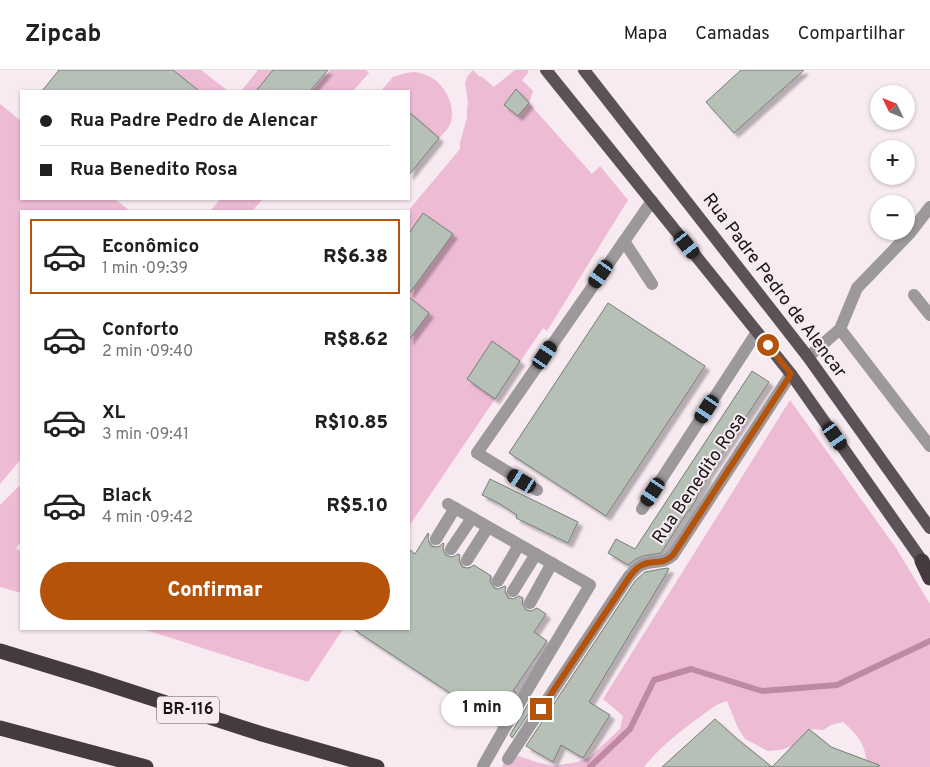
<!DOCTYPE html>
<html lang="pt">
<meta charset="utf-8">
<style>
:root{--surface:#fff;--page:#f2f2f2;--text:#202124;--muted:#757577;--line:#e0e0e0;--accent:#b45309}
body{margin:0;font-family:Overpass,sans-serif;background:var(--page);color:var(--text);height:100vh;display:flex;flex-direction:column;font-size:19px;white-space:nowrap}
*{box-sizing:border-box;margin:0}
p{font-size:16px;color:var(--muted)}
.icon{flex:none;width:28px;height:28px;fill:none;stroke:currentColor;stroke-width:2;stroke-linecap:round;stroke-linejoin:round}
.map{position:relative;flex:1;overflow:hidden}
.drawer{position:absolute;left:20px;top:140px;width:390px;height:420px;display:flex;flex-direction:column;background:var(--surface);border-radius:0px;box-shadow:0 1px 4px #0004}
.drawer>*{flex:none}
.banner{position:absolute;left:20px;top:20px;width:390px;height:110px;border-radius:0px;box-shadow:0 1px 4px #0004;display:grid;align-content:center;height:110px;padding:0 20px;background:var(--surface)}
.needle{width:32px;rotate:313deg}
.fabs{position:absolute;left:870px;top:15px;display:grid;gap:10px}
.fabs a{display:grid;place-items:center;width:45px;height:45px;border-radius:50%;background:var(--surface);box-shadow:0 1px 4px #0004;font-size:25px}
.end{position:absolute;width:22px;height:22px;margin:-11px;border:6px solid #b45309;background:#fff;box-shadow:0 0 0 2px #fff}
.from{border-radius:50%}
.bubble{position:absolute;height:35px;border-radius:18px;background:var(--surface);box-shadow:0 1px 4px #0004;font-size:16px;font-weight:800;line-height:35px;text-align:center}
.car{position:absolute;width:15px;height:30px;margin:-15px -8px;border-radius:6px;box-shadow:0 0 4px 1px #0007;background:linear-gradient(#222 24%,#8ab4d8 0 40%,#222 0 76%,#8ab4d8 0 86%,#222 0)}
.banner b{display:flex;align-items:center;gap:18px;height:48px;font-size:19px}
.banner b+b{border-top:1px solid var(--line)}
.banner i{width:12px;height:12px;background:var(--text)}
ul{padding:9px 0 0;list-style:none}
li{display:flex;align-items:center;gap:15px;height:75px;margin:0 10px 8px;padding:0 10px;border:2px solid transparent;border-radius:0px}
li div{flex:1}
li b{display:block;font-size:19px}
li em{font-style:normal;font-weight:800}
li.active{border-color:var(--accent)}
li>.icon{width:45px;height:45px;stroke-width:1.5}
.button{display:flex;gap:10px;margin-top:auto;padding:10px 20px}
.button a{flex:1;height:58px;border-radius:30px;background:var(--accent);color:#fff;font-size:20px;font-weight:800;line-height:58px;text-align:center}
header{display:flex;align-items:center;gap:30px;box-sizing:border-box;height:70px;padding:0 25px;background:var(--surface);border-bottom:1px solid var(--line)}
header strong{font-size:24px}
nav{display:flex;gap:28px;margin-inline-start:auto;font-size:18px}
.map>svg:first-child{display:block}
.green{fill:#eebbd5}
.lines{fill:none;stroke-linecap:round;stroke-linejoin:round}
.stream{stroke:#bf89a5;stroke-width:6}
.building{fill:#b6c0b7;stroke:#757e76;filter:url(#shadow)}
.minor{stroke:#9d989b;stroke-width:12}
.major{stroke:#5b5257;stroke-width:12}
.highway{stroke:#443a3f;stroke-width:15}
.route{stroke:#b45309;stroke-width:6}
.labels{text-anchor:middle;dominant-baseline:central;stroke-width:4;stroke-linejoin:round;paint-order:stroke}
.shield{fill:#f7eaf1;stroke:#5c5458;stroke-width:1}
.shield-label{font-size:16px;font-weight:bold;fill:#191416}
.street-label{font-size:18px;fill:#191416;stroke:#f7eaf1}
</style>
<header>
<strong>Zipcab</strong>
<nav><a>Mapa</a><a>Camadas</a><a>Compartilhar</a></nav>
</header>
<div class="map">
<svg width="930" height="697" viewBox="0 0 930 697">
<defs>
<filter id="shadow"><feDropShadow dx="4.5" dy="4.5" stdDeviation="1" flood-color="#0004"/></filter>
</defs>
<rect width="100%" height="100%" fill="#f7eaf1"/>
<g class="green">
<path d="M173,0H201L228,21H199Z"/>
<path d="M258,0H273L256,21H241Z"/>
<path d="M330,0H366L369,3L353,21H312Z"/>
<path d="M473,0L480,7L481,6L494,17L515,0H527L529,2L522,10L533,21L529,33L592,104L600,96L628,130L547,261L543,258L409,456L408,141L460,79V72L467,48V39L468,32L465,13L467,7Z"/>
<path d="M414,2C418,3 422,3 426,5C443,11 456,34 451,52C449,58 444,63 439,68L409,42V21H381L393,7L406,3Z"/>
<path d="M0,34L21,51V129H115L130,141H21V389L0,414Z"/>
<path d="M220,129H263L252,141H210Z"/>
<path d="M790,330L896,478L930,534V697H867C866,675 859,666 843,652L831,655L823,660L809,659L793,676L780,680L768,681L745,669L738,658L727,631C716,634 709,640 700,647C679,662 660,677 644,697H502L504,692L519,686L536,692L554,696L577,692L590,687L620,659L623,646L603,629Z"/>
<path d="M19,416L21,419V472L16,478L21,482V523L0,517V435Z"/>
<path d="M143,559H343L308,612Z"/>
</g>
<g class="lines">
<path class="stream" d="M590,697L630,659L654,610L691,599L762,621L837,615L930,571"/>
</g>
<g class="building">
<path d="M59,0H173L199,21H42Z"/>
<path d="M273,0H328L310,21H256Z"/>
<path d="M741,0H804L734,63L706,32Z"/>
<path d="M516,19L529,33L518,46L504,35Z"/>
<path d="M409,42L439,68L409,105Z"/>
<path d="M423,143L453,164L409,224V163Z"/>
<path d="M409,227L429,243L409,270Z"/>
<path d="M608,233L705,296L606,446L509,383Z"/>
<path d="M492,271L520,291L495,329L467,309Z"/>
<path d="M752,301L769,312L706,407L707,408L696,428H697L689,441H688L661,483L643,486L636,489L628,495L608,483L616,469L635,479Z"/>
<path d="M490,409L578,452L568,473L516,448L517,445L500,434L482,425Z"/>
<path d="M428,463L429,464L428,468L429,472L431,476L436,477L440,476L443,473L444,474L443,478L444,482L446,485L451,487L455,486L458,484L460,485L459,490L462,497L467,498L471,497L474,495L491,506L490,511L494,518L498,519L505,516L506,517L505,520L506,524L508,528L513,529L519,526L523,528L522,534L526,540L531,541L537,538L546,544L534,562L547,571L513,621L516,623L497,654L353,559H409V479L415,484Z"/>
<path d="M667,498L669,499L589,632L610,645L583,688L561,675L553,692L526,676L635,511L645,502Z"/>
<path d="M530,631L535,634L512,668L510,665Z"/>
<path d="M715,649L736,668L772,697L809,659L831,677L879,695V697H662Z"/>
</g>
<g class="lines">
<g class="minor">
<path d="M624,171L652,214"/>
<path d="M914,225L930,245"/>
<path d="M840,259L930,376"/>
<path d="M808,287L840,259L857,218L910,163L930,137"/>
<path d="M537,420L477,383L652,131"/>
<path d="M448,434L590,515L504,659L483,696"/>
<path d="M642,439L757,262"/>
<path d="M436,469L455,438"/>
<path d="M451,479L472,448"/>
<path d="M467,490L488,457"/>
<path d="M498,511L519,475"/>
<path d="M513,521L536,484"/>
<path d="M530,533L552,493"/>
<path d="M508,689L629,506C633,502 637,497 642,495C654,489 663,495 673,485L791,304"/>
</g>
<g class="major">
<path d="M546,0L791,304L928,499"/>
<path d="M584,0L808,287L930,458"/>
</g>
<g class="highway">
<path d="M922,491L930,508"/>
<path d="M0,581L92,609L262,664L377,697"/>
<path d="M0,658L146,697"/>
</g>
</g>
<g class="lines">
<path class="route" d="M541,639L630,506C633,502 637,497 642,495C654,489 662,496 673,485L791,304L768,275"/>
</g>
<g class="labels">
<rect class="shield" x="157" y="626.5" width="62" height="27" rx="4"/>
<g class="shield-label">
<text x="188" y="640">BR-116</text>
</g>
<g class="street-label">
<text transform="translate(774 216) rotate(53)">Rua Padre Pedro de Alencar</text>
<text transform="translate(700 409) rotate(-56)">Rua Benedito Rosa</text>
</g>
</g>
</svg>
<div class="fabs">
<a><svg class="needle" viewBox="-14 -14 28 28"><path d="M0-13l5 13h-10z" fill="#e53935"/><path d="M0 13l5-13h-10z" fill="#757577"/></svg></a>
<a>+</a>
<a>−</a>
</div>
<i class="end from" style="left:768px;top:275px"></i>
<i class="end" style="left:541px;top:639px"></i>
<div class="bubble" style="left:441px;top:621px;width:82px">1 min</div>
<i class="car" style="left:687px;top:175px;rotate:141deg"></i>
<i class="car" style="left:601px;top:204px;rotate:215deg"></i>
<i class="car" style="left:545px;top:285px;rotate:34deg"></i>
<i class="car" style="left:707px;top:339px;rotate:213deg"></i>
<i class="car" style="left:835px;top:366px;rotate:145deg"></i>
<i class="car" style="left:522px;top:411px;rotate:301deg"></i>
<i class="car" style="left:653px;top:422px;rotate:213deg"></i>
<div class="banner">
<b><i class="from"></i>Rua Padre Pedro de Alencar</b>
<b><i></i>Rua Benedito Rosa</b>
</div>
<section class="drawer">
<ul>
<li class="active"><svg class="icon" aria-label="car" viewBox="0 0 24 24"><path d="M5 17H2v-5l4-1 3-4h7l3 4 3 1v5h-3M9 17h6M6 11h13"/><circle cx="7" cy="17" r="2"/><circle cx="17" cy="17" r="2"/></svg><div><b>Econômico</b><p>1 min · 09:39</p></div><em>R$6.38</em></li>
<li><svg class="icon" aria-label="car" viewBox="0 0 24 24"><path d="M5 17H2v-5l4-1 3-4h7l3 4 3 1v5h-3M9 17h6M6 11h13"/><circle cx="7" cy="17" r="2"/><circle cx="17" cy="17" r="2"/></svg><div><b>Conforto</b><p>2 min · 09:40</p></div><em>R$8.62</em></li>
<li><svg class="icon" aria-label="car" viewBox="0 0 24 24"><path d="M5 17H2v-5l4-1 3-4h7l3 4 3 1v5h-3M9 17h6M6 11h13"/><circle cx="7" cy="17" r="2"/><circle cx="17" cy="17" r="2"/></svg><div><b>XL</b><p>3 min · 09:41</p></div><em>R$10.85</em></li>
<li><svg class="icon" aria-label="car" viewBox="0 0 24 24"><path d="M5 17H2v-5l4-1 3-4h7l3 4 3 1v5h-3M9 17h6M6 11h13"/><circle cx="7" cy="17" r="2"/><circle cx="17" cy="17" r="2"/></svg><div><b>Black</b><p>4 min · 09:42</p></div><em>R$5.10</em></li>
</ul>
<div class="button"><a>Confirmar</a></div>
</section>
</div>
